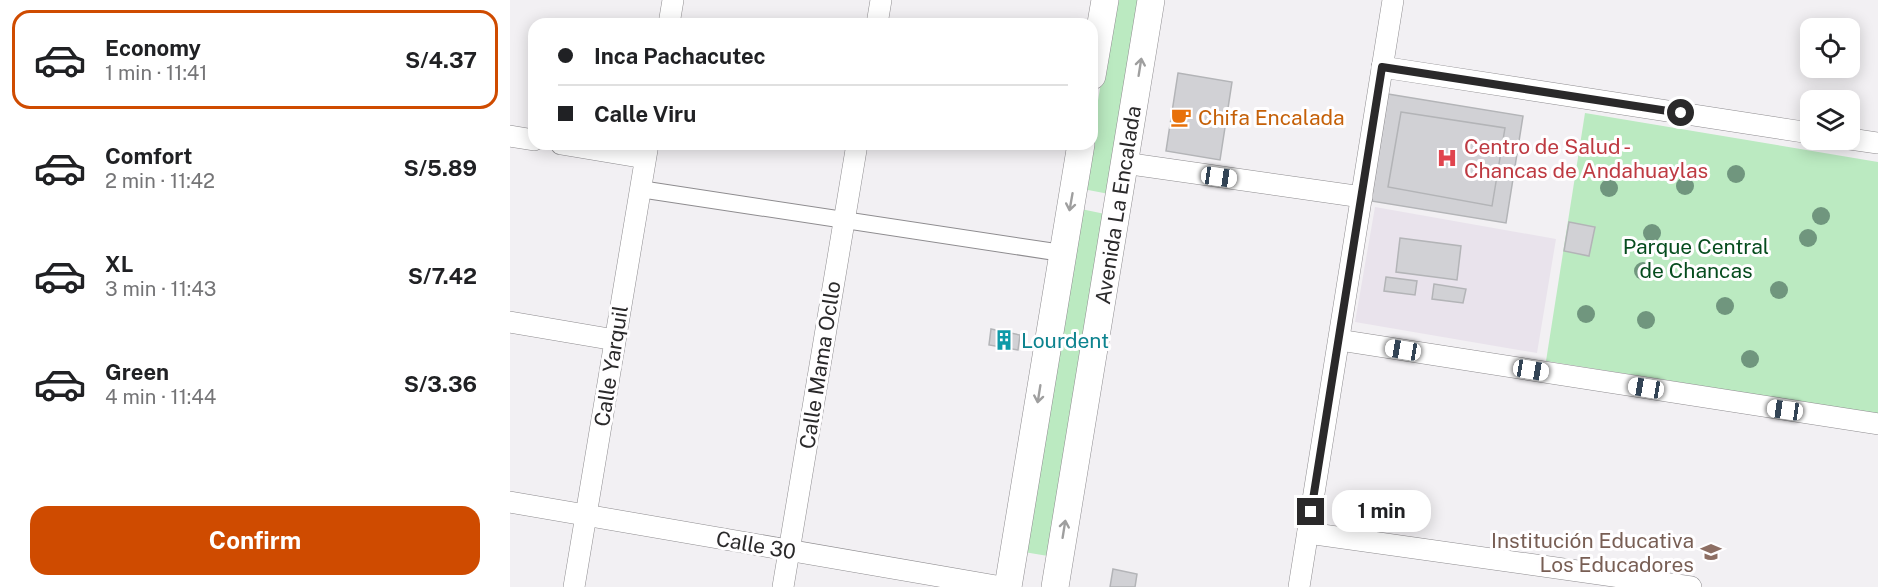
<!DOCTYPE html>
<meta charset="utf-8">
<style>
:root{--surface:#fff;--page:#f6f6f6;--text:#202124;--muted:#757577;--line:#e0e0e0;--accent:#cf4b00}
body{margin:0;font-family:"Public Sans",sans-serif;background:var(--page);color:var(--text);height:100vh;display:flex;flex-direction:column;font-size:22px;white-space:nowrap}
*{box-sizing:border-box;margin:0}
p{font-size:20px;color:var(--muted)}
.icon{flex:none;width:33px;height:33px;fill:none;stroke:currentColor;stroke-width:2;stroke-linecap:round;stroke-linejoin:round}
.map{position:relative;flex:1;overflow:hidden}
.details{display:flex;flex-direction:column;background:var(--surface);width:510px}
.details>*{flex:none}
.guide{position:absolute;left:18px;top:18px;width:570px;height:132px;border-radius:18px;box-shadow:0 3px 15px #0003;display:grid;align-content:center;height:132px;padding:0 30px;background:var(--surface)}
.tools{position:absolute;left:1290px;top:18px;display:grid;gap:12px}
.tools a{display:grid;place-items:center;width:60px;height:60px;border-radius:12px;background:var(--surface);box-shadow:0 3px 15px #0003;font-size:30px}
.end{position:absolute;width:27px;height:27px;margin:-14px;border:8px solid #2a292a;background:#fff;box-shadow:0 0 0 3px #fff}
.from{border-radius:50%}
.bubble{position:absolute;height:42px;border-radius:18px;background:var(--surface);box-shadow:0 3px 15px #0003;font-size:20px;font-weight:700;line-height:42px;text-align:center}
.car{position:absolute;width:18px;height:36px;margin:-18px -9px;border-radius:8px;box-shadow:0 0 4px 2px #0007;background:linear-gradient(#fff 24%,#345 0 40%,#fff 0 76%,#345 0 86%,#fff 0)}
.guide b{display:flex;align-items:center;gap:21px;height:57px;font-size:22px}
.guide b+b{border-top:2px solid var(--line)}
.guide i{width:15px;height:15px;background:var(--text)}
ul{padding:10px 0 0;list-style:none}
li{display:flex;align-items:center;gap:18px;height:99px;margin:0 12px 9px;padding:0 18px;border:3px solid transparent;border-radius:18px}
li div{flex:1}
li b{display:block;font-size:22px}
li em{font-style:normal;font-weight:700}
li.current{border-color:var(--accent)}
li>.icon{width:54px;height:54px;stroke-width:1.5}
.primary-button{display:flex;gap:12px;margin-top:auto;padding:12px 30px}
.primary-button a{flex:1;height:69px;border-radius:18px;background:var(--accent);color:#fff;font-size:24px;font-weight:700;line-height:69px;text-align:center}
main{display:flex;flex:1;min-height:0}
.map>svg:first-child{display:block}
.built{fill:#e9e3ec}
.green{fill:#bbeac1}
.building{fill:#d1d1d5;stroke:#b3b4b7;stroke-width:1.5}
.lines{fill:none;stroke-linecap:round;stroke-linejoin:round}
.pedestrian-casing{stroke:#8e8c8f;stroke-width:18}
.minor-casing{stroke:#8e8c8f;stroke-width:22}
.tertiary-casing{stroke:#8e8c8f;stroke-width:28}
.pedestrian{stroke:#fff;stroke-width:16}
.minor{stroke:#fff;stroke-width:21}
.tertiary{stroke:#fff;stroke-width:27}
.tree{fill:#70967e}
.oneway{stroke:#9f9f9f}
.route{stroke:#2a292a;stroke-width:8}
.labels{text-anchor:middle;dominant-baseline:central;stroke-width:6;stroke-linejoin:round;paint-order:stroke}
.food-label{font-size:21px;fill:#c56008;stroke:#fffeff;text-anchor:start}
.health-label{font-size:21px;fill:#be3a42;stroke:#fffeff;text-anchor:start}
.street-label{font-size:21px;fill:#2a292a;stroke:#fffeff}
.park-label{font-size:21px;fill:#064c1e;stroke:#fffeff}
.culture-label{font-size:21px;fill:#0d838f;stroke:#fffeff;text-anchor:start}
.education-label{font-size:21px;fill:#785e54;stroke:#fffeff;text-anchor:end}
</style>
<main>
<section class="details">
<ul>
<li class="current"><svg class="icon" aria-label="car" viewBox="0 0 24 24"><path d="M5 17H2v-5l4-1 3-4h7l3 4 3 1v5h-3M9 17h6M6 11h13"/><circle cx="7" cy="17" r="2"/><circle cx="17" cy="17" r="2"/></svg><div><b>Economy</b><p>1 min · 11:41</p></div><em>S/4.37</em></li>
<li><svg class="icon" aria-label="car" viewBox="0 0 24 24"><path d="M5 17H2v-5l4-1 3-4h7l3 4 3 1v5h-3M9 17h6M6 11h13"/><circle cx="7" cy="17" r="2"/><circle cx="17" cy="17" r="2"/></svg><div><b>Comfort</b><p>2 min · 11:42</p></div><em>S/5.89</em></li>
<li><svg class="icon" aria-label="car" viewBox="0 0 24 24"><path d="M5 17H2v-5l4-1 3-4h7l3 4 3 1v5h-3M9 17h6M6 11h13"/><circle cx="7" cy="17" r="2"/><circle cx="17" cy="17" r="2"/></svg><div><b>XL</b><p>3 min · 11:43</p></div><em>S/7.42</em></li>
<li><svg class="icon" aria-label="car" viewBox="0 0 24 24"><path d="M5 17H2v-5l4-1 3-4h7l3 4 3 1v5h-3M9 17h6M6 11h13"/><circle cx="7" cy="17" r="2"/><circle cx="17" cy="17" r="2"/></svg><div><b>Green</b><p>4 min · 11:44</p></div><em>S/3.36</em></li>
</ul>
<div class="primary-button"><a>Confirm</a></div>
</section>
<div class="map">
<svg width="1368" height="587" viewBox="0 0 1368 587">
<rect width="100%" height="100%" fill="#f2f0f3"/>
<path class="built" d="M865,207L1046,239L1027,353L845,322Z"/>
<g class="green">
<path d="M605,0H630L599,194L573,189Z"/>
<path d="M1075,113L1368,162V414L1036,361Z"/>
<path d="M571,209L595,214L538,556L514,552Z"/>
</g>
<g class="building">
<path d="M668,73L722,82L710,160L656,151Z"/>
<path d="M878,94L1013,116L996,223L861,201Z"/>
<path d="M891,112L995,128L982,206L878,187Z"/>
<path d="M1059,222L1085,227L1079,256L1054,251Z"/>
<path d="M890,238L951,246L947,280L886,272Z"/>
<path d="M876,277L907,281L905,295L874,291Z"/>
<path d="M924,284L956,289L953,303L922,299Z"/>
<path d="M481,329L510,335L508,350L479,345Z"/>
<path d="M603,569L627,574L625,587H600Z"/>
</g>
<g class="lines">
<g class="pedestrian-casing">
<path id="pedestrian" d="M130,189L552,253"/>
</g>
<g class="minor-casing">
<g id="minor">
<path d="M159,24L163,0"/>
<path d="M367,24L371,0"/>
<path d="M872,67L1300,133"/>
<path d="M0,136L24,140"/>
<path d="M1340,139L1368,143"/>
<path d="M51,144L135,158"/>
<path d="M614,163L852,197"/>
<path d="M0,322L105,340"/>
<path d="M829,340L1368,424"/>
<path d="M0,502L492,587"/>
<path d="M798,533L1181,587"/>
<path d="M64,587L138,144"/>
<path d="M273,587L347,144"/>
<path d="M789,587L883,0"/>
</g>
</g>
<g class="tertiary-casing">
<g id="tertiary">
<path d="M582,76L595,0"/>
<path d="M498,587L571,144"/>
<path d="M545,587L641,0"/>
</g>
</g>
<use href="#pedestrian" class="pedestrian"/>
<use href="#minor" class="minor"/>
<use href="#tertiary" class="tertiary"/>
</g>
<g class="tree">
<circle cx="1226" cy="174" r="9"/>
<circle cx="1175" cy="186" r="9"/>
<circle cx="1099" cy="188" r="9"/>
<circle cx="1311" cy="216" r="9"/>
<circle cx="1142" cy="233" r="9"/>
<circle cx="1298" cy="238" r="9"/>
<circle cx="1133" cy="271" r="9"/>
<circle cx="1269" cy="290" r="9"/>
<circle cx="1215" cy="306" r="9"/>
<circle cx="1076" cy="314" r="9"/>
<circle cx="1136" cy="320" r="9"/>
<circle cx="1240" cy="359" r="9"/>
</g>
<defs><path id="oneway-shaft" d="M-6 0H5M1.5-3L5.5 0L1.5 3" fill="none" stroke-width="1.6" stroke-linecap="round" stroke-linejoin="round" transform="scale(1.5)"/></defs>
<g class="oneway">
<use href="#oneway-shaft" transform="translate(630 67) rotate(-81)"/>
<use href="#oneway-shaft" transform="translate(561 202) rotate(100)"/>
<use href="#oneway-shaft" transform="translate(529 394) rotate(99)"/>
<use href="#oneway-shaft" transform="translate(554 529) rotate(-81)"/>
</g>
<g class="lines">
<path class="route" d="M801,512L872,67L1171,113"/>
</g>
<defs>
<g id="cafe-bare" transform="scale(1.62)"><path d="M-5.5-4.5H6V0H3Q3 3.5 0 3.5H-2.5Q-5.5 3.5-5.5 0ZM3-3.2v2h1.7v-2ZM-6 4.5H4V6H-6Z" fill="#e8710a" stroke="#fffeff" stroke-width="2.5" paint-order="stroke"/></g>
<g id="hospital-bare" transform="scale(1.62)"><path d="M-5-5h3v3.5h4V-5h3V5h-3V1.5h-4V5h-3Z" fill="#e0444e" stroke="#fffeff" stroke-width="2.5" paint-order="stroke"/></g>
<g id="building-bare" transform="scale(1.62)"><path d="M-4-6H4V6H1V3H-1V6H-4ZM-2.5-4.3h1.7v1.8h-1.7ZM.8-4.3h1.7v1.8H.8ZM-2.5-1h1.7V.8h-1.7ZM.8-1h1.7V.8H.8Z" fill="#0f9aa8" stroke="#fffeff" stroke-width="2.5" paint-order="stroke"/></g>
<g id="school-bare" transform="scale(1.62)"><path d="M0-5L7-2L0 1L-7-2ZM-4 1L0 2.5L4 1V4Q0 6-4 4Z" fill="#8d6e63" stroke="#fffeff" stroke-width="2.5" paint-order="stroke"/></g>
</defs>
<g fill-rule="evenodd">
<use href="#cafe-bare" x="671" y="117"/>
<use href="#hospital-bare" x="937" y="158"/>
<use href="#building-bare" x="494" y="340"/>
<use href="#school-bare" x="1201" y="552"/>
</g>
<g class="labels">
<g class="food-label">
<text x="688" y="117">Chifa Encalada</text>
</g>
<g class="health-label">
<text x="954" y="146">Centro de Salud -<tspan x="954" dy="24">Chancas de Andahuaylas</tspan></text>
</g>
<g class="street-label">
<text transform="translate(608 205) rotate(-81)">Avenida La Encalada</text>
<text transform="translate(310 365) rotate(-81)">Calle Mama Ocllo</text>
<text transform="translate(101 366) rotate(-81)">Calle Yarquil</text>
<text transform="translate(246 545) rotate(10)">Calle 30</text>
</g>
<g class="park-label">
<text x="1186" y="246">Parque Central<tspan x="1186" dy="24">de Chancas</tspan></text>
</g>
<g class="culture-label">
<text x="511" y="340">Lourdent</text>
</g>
<g class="education-label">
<text x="1184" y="540">Institución Educativa<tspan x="1184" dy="24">Los Educadores</tspan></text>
</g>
</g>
</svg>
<div class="tools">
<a><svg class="icon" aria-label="locate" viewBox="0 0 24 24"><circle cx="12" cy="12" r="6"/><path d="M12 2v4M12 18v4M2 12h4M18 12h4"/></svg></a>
<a><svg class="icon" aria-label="layers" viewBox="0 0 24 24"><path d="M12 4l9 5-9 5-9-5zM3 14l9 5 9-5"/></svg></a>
</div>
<i class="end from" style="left:1171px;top:113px"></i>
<i class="end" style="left:801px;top:512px"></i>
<div class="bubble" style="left:822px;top:490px;width:99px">1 min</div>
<i class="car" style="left:709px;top:177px;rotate:98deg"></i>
<i class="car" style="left:893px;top:350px;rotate:279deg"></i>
<i class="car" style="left:1021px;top:370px;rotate:99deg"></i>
<i class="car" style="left:1136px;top:388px;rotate:279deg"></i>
<i class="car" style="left:1275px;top:410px;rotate:278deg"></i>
<div class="guide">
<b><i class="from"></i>Inca Pachacutec</b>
<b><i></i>Calle Viru</b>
</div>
</div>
</main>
